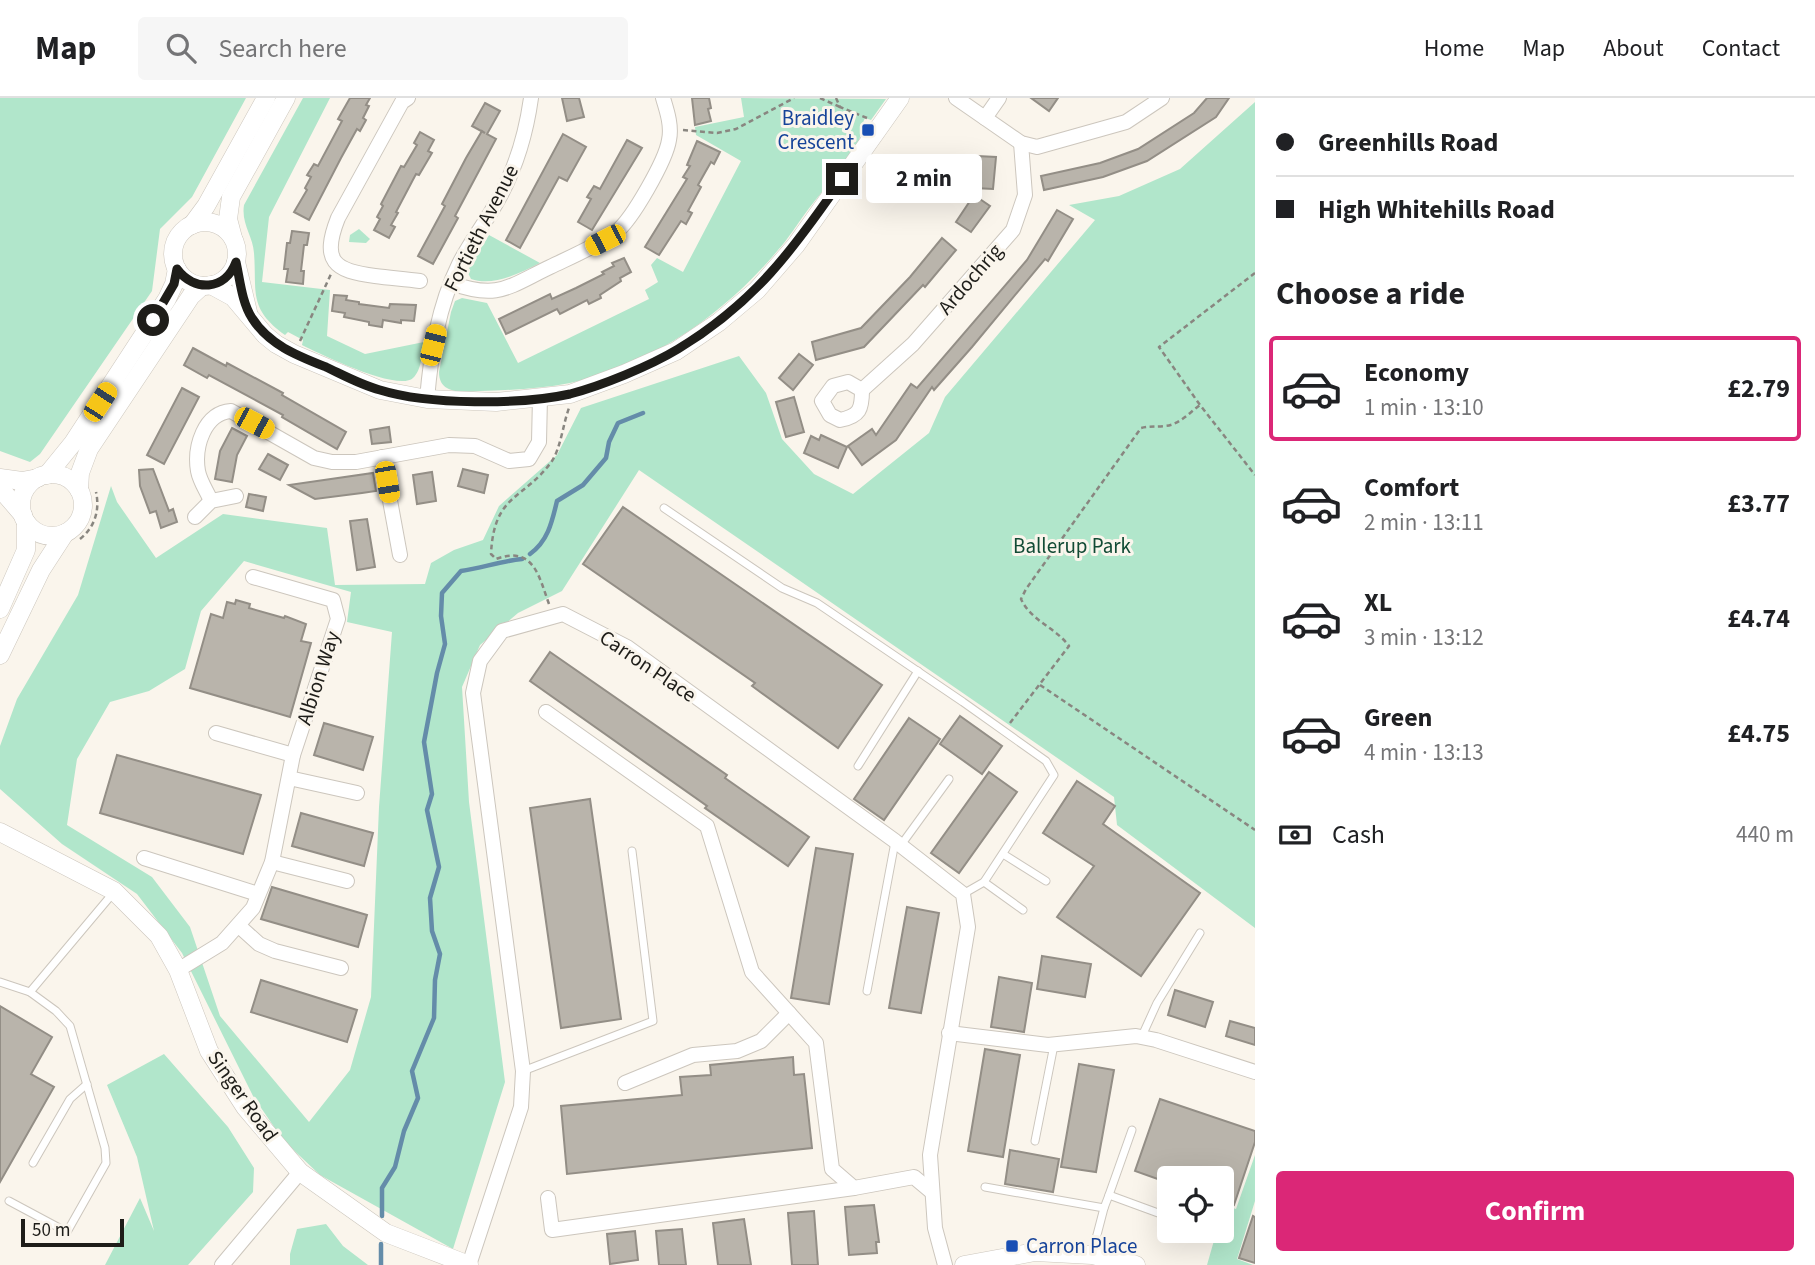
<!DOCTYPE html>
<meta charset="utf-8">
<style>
:root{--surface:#fff;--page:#f6f6f6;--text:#202124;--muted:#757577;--line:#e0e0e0;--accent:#db2777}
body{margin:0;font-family:"Source Sans 3",sans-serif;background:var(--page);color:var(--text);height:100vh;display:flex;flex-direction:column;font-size:26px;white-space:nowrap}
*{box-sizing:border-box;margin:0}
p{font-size:23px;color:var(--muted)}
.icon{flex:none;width:38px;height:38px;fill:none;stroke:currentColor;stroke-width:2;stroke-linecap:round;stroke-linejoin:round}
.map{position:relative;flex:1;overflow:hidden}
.drawer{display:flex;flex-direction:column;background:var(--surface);width:560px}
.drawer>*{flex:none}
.top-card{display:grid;align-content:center;height:154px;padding:0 21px;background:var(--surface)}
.fabs{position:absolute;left:1157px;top:1068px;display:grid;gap:14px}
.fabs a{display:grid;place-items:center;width:77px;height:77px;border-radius:7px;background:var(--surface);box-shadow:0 7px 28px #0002;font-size:35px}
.scale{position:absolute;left:21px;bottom:18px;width:103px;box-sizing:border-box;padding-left:7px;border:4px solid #1e1d19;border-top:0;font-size:19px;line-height:24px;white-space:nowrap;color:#1e1d19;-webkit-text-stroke:5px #faf5ec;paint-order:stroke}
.end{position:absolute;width:32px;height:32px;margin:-16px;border:9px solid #1e1d19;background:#fff;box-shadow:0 0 0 4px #fff}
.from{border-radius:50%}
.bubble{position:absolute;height:49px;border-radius:7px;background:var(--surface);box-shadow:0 7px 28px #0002;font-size:23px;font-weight:700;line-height:49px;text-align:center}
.car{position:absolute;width:21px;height:42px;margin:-21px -10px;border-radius:9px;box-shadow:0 0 5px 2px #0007;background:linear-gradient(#f5c518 24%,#345 0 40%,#f5c518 0 76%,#345 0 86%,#f5c518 0)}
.top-card b{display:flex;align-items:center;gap:24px;height:66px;font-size:26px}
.top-card b+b{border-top:2px solid var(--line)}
.top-card i{width:18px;height:18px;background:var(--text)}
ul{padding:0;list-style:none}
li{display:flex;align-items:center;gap:21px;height:105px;margin:0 14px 10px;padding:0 7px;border:4px solid transparent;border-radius:7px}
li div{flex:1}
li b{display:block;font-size:26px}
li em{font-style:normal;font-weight:700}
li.selected{border-color:var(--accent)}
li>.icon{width:63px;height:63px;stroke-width:1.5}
h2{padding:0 21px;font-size:32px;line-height:84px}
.pay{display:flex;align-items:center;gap:18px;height:77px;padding:0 21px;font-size:26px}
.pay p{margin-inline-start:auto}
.action{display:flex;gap:14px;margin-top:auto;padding:14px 21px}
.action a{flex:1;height:80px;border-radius:7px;background:var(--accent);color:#fff;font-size:28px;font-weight:700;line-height:80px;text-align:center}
header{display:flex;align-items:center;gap:42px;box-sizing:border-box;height:98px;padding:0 35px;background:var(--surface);border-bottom:2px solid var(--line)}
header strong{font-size:33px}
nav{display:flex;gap:38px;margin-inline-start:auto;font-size:24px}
.search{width:490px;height:63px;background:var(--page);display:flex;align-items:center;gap:18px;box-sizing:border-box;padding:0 24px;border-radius:7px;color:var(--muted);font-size:26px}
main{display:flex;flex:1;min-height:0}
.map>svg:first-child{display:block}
.green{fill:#b1e6cb;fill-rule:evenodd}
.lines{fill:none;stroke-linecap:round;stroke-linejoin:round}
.stream{stroke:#648ca9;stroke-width:4.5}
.building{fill:#b9b4ab;stroke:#938e86;stroke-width:2}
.service-casing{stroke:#ccc6bd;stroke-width:9}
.minor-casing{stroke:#ccc6bd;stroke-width:16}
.tertiary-casing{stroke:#ccc6bd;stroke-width:19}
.path{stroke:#898680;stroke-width:2.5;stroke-dasharray:5 3.5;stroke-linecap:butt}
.service{stroke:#fff;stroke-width:7}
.minor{stroke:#fff;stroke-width:14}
.tertiary{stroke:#fff;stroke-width:18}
.route{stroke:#1e1d19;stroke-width:9}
.transit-dot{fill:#1a4fb4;stroke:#faf5ec;stroke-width:2.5}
.labels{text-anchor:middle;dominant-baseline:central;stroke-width:6;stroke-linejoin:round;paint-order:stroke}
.transit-label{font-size:21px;fill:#164399;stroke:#faf5ec;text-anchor:end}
.street-label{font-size:21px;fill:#1e1d19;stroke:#faf5ec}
.park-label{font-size:21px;fill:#124b35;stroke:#faf5ec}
</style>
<header>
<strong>Map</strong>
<div class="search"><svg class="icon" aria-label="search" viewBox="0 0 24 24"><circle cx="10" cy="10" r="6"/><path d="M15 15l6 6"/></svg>Search here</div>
<nav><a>Home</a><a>Map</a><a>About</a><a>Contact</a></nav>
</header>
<main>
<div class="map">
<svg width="1255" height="1167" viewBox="0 0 1255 1167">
<rect width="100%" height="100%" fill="#faf5ec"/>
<g class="green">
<path d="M0,0H246L192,99L160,131L152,193L40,356L30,364L0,353Z"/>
<path d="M303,0H330L269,119L262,184L330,192L327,238L365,256L424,244C422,254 422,272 413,280C398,294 320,256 302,247L303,242L288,234L285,237C248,210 257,194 254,155C253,138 241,126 244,107Z"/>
<path d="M741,0L886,1L871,22L865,20C861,27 862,36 858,45C847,66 822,93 807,113C797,126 789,140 778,152C726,215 651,268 570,285C540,291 510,292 480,293C463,294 439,297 439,274L451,214L455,203L462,200L487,205L518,265L649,201L645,192L658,184L651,167L657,160L683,174L741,63L696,37L695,29L744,19Z"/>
<path d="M1255,4V830L1117,727L1114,699L639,372L562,493L518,515L480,547L462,589L469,704L505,984L453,1151L320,1077L283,1042L253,998L182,855L137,796L62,746L0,691V648L17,601L78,497L111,388L117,404L156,460L223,416L327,430L335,487L425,486L431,465L454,452L483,442L499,408L557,357L581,310L739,258L766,295L782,341L814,376L853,396L929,335L945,299L1095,122L1069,107L1119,98L1180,71ZM244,463L351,494L347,524L392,534L379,709L371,899L350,972L309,1024L220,918L190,829L152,779L67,727L77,661L110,604L149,593L185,571L201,513Z"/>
<path d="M359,131L370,141L366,145L349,144L350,137Z"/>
<path d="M489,137L540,165C520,175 493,189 471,181L467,173Z"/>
<path d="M164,956L228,1029L254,1070L253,1094L188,1167H105L140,1100L154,1133L137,1059L107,987Z"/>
<path d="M1255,1057V1103L1237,1161L1253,1167H1207L1217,1132H1222L1224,1107L1236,1111Z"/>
<path d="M326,1126L343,1148L368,1167H290V1156L297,1131Z"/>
</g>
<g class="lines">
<g class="stream">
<path d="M530,456C548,443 552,424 557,403L583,387L606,360L609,344L618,325L643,315"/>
<path d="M382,1118V1090L395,1069L404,1033L418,1000L412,973L434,920L435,882L440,856L432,833L430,800L439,769L427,712L432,696L424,644L437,575L445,546L441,518L442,495L461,473C482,470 501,463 522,461"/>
<path d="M381,1167V1146"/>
</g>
</g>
<g class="building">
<path d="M350,0H370L366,7L369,8L363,20L366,22L360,33L357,31L341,60L309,122L294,114L307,92L305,90L311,79L307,77L314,66L318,68L342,23L338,21Z"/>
<path d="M562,0H579L584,19L567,23Z"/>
<path d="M692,0H709L711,10L708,11L711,23L695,27Z"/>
<path d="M1031,0H1058L1049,13Z"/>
<path d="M1207,0H1229L1216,19L1147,63L1103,79L1044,92L1041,78L1100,65L1138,51L1194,15Z"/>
<path d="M485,5L500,13L487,36L496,41L455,118L458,120L433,166L418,158L445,108L442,106L466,60L482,33L485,35L472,28Z"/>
<path d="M420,34L434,42L428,53L432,55L419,77L416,76L396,114L398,115L391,127L395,129L389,140L374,132L380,121L377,119L383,108L381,106L401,68L404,69L417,47L414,45Z"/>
<path d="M563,36L586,49L567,83L559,79L520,150L506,142Z"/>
<path d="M627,42L642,50L592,132L578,124L591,101L587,99L594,88L600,91Z"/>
<path d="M697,43L720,54L714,66L711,64L698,87L701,89L688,113L692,115L686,126L681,123L659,157L645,149L687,81L683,79L690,68L687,67Z"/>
<path d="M977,58L996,59L993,91L974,90Z"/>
<path d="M974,97L990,108L971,134L956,124Z"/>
<path d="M1057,112L1073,121L1048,163L1045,161L972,249L934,292L932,289L896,342L862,367L848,348L872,331L876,337L911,286L917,290L1027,162Z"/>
<path d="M292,133L309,135L307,147H304L301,173H304L303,186L286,184L288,171H284L287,145H290Z"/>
<path d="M942,140L956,152L925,189L923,187L864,249L816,262L812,244L861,230L910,179Z"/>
<path d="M624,160L631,174L620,180L621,183L600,197L601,200L589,206L587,202L560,216L557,211L506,236L499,221L550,196L552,201L576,190L604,176L602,174L614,168L612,165Z"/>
<path d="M334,197L347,198L346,202L359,204V206L389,210L390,206L416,207L414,223L401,222V225L383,222L382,229L369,227V224L344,219L345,215L332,213Z"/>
<path d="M193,250L226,268L227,265L283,295L282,297L346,334L337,351L282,319L283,317L209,277L207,280L184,267Z"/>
<path d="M799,256L813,267L793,292L779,280Z"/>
<path d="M182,290L199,299L164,366L147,357Z"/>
<path d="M794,299L804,334L786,339L776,304Z"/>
<path d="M389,329L391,344L372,346L370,332Z"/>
<path d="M232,330L247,338L237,357L232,384L215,381L220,353Z"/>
<path d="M821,337L847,349L838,370L804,355L811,338L819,342Z"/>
<path d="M268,356L288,367L280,382L259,371Z"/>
<path d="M153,371L169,413L173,411L177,424L161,430L156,413L150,415L140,388L139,372Z"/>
<path d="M463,371L488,377L484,395L458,388Z"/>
<path d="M432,374L436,403L417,406L413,377Z"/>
<path d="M373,375L376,393L362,395L315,401L289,387Z"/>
<path d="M249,396L266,399L263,413L246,409Z"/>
<path d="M623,409L882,587L838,650L752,588L755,585L583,466Z"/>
<path d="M367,421L375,469L357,472L350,423Z"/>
<path d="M236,502L250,506L249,510L284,520L285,518L306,526L301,543L311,545L290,619L190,590L211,516L223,520L227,504L235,506Z"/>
<path d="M550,554L727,677L725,680L809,739L788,768L705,710L707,708L530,583Z"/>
<path d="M960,618L1002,648L982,676L940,646Z"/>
<path d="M909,620L940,641L884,722L854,701Z"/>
<path d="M324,625L373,639L363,672L314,657Z"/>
<path d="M117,657L261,697L243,756L100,715Z"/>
<path d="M989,674L1017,694L959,775L931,755Z"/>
<path d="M1077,683L1115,708L1103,726L1200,795L1141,878L1057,819L1094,768L1043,735Z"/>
<path d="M590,701L621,921L561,930L530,710Z"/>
<path d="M301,715L373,735L364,768L292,748Z"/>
<path d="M816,750L853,756L829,906L791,900Z"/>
<path d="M272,789L367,817L358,849L261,821Z"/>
<path d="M907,809L939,815L921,915L889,910Z"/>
<path d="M1042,858L1091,866L1085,899L1037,891Z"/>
<path d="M999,879L1032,885L1024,934L991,929Z"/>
<path d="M261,882L357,912L347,944L251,914Z"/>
<path d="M1175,892L1213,904L1205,929L1168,917Z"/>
<path d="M0,908L52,939L31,976L54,989L0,1084Z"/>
<path d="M1230,923L1255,930V947L1226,938Z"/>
<path d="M985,951L1020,957L1003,1059L968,1053Z"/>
<path d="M793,959L794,977L804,976L812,1050L567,1076L561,1008L682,997L680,979L711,977L710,967Z"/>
<path d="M1079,966L1114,972L1096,1074L1061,1069Z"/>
<path d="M1160,1001L1255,1033V1044L1234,1107L1222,1102V1080H1169V1085L1135,1073Z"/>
<path d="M1010,1052L1059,1061L1053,1094L1005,1086Z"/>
<path d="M874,1107L879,1144H876L877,1155L849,1157L845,1109Z"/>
<path d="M814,1113L818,1167H792L788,1115Z"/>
<path d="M1253,1118L1255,1119V1165L1239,1160Z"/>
<path d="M744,1121L751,1167H718L713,1125Z"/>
<path d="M682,1131L686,1167H659L656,1133Z"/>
<path d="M635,1133L638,1162L610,1166L607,1136Z"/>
</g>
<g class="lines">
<g class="service-casing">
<g id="service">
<path d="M664,410L782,490L817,505L963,604L1046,663L1054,677L984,784L963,796"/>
<path d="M858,668L918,573"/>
<path d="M901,747L949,681"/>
<path d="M1003,756L1046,783"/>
<path d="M984,784L1023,812"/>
<path d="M0,884L30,894L114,794"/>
<path d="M867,893L895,744"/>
<path d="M1142,938L1157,905L1200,835"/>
<path d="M523,973L653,923L632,753"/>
<path d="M1035,1043L1054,947"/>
<path d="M33,1065L70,1001L87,986"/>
<path d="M985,1089L1104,1110L1092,1156"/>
<path d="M1109,1097L1132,1032"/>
<path d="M9,1103L67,1134L106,1065L105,1050L70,928L56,913L30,894"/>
<path d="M1104,1110L1109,1097L1169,1119"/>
<path d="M1206,1132L1216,1136"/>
</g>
</g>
<g class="minor-casing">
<g id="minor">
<path d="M408,0L402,4L338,120C321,163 334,173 375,178C390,180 405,181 420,183"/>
<path d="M956,0L1021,45L1037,49L1126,24L1162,0"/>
<path d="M985,20L999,0"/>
<path d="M451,185C498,202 508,189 550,169C573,158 597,148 616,134C632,122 666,62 669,42C672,28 667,13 663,0"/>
<path d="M848,284L862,292C862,311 860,318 840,322L830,317L822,303L833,288Z"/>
<path d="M862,292L913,246L1013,132L1025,97L1021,45"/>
<path d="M427,301C431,255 438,209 459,166C470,144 486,124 498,102C516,70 526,36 531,0"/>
<path d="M382,359L400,457"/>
<path d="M211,403C207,393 200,384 198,373C194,349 204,315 231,313L314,360L332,364H356L449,347L475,348L509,363L529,361L539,344L540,299"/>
<path d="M195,419L211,403L236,398"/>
<path d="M546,614L707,728L752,874L816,945L832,1071L854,1090L914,1079L932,1094"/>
<path d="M216,635L293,657"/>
<path d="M289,680L357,695"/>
<path d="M144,760L258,796"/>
<path d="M272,764L347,783"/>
<path d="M239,828L259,846L275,853L341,870"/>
<path d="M178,872L222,845L253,810L272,764L293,657L338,521L333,502L253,479"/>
<path d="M949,935L1048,947L1136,938L1156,942L1255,974"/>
<path d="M625,985L693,957L737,953L761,943L789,915"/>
<path d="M548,1100L552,1132L854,1090"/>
<path d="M222,1167L300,1074"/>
<path d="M469,1167L521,1009L523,973L473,595L480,563L502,533L563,516L627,549L895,743L963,796L968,829L930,1057L935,1130L945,1167"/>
</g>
</g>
<g class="tertiary-casing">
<g id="tertiary">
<circle cx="205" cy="156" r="32"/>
<path d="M192,127L206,108L266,0"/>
<path d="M233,140L228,121L231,99L286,0"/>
<path d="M236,164L248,214"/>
<path d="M211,187L233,199L265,237L276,246L294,256L380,292L427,301L496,304L570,296L624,276L676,253L719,224L757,192L796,147L900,0"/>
<circle cx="52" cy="407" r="31"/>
<path d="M47,377L73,345L167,201L174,186L177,171"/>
<path d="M0,380L22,383L38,380"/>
<path d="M0,390L23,417"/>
<path d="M79,392L80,375L89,351L191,198L202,188"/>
<path d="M0,511L26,452V424"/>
<path d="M0,557L41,472L65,435"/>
<path d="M0,734L114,793L159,838L178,872L209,953L245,1009L300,1074L386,1135L469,1167"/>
<path d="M964,1167L1035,1154L1092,1157L1136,1167"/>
</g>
</g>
<g class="path">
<path d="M820,0L840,9"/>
<path d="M836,0L840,9L867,20"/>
<path d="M683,32L717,35L736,31L794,0"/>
<path d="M1255,175L1159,249L1200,307L1255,377"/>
<path d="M300,243L331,176"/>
<path d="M80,441C95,429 100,412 96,394"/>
<path d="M549,506C539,479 534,447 496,461L491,456C494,395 523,403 552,363C561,349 563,326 569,310"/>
<path d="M1040,587L1255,732"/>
<path d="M1010,625L1069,548C1055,529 1031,523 1021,501L1026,491L1141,330C1149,328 1156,329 1165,328C1179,327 1189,315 1200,307"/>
</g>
<use href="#service" class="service"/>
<use href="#minor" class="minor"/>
<use href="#tertiary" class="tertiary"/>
</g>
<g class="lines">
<path class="route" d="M153,222L174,186L177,171C194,194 225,193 236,164C240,182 242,205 252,220C269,247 298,258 326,269C343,277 361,287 380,292C428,307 521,307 570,296C601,288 650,268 678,251C754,205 793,152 842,81"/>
</g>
<g class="transit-dot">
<rect x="861" y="25" width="14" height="14" rx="3.5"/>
<rect x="1005" y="1141" width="14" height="14" rx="3.5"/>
</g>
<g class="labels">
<g class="transit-label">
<text x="854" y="20">Braidley<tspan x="854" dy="24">Crescent</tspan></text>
<text x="1026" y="1148" text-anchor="start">Carron Place</text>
</g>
<g class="street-label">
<text transform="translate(481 130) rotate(-63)">Fortieth Avenue</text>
<text transform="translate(970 181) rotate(-49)">Ardochrig</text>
<text transform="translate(648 568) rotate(34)">Carron Place</text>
<text transform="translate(318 580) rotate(-72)">Albion Way</text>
<text transform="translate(243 998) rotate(55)">Singer Road</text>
</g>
<g class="park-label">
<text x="1072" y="448">Ballerup Park</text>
</g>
</g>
</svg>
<div class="fabs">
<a><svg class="icon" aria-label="locate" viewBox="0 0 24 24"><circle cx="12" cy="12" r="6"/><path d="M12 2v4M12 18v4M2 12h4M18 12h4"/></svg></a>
</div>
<div class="scale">50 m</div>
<i class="end from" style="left:153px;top:222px"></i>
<i class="end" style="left:842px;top:81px"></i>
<div class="bubble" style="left:866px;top:56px;width:116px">2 min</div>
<i class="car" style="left:605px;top:142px;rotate:243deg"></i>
<i class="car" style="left:433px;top:247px;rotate:14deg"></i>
<i class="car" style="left:100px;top:304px;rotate:33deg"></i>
<i class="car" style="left:254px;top:325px;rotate:118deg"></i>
<i class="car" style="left:387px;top:384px;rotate:170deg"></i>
</div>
<section class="drawer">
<div class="top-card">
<b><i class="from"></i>Greenhills Road</b>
<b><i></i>High Whitehills Road</b>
</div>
<h2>Choose a ride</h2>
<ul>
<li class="selected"><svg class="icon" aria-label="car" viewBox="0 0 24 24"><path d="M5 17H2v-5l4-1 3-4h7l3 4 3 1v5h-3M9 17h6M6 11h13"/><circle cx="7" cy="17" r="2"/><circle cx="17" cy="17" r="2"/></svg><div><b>Economy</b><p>1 min · 13:10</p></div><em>£2.79</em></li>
<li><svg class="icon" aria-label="car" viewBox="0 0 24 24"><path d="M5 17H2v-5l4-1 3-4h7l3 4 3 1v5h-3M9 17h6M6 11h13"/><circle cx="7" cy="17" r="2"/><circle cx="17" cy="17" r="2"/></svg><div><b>Comfort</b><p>2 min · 13:11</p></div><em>£3.77</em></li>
<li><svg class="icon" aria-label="car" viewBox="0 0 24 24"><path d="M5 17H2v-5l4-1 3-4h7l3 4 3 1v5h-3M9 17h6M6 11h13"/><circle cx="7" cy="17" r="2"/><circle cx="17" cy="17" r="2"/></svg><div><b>XL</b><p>3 min · 13:12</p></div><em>£4.74</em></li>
<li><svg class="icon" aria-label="car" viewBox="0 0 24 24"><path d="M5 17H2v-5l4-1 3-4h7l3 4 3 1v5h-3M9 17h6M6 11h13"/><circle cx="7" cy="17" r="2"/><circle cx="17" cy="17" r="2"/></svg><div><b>Green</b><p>4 min · 13:13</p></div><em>£4.75</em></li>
</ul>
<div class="pay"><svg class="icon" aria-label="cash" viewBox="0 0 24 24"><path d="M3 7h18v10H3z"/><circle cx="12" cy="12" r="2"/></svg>Cash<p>440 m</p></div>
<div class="action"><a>Confirm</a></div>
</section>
</main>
